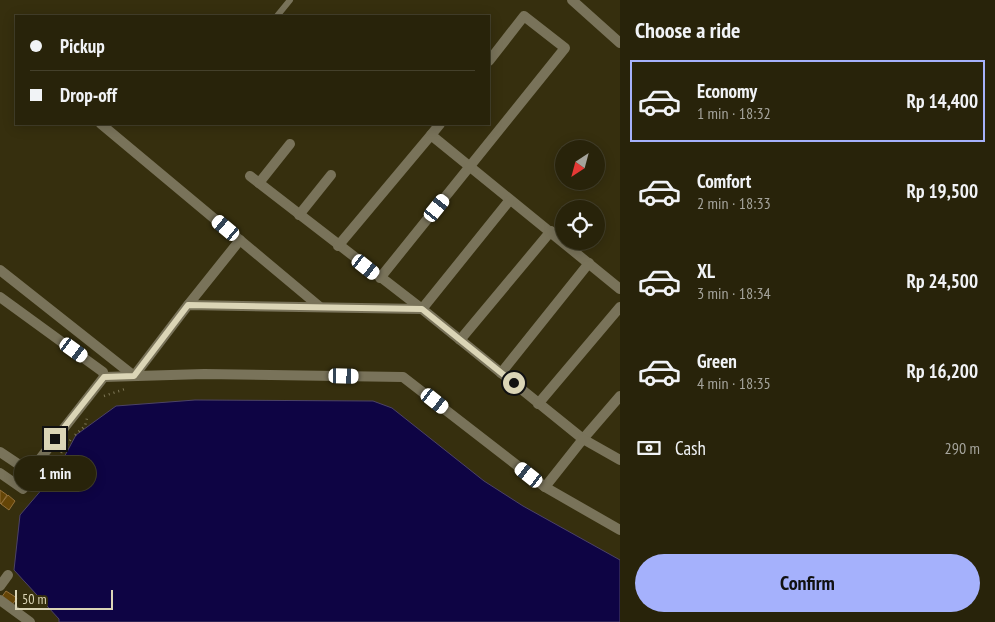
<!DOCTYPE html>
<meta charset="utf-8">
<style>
:root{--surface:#28230a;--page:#302b13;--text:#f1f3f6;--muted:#a5a49c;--line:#44402b;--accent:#a5b1fc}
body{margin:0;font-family:"PT Sans Narrow",sans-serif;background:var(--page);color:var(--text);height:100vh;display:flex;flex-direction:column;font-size:19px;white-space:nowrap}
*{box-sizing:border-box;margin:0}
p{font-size:16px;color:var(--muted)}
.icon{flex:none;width:28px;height:28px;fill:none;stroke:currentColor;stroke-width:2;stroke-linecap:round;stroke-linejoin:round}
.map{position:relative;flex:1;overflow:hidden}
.sheet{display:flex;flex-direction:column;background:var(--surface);width:375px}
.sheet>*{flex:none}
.top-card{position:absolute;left:15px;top:15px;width:475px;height:110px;border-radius:0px;box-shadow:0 2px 12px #0003,0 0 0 1px var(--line);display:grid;align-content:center;height:110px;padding:0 15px;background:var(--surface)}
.needle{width:32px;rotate:216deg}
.controls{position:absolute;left:555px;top:140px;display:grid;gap:10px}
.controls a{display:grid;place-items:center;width:50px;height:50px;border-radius:50%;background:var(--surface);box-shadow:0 2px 12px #0003,0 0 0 1px var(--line);font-size:25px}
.scale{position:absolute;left:15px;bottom:12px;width:98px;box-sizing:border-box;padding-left:5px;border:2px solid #dbd5b6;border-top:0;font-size:14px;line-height:18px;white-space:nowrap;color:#dbd5b6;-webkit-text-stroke:4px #362f0e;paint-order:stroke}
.end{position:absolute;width:22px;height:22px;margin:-11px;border:6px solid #dbd5b6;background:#111;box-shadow:0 0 0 2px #111}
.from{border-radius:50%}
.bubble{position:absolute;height:35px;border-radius:18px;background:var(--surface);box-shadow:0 2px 12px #0003,0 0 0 1px var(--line);font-size:16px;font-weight:700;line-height:35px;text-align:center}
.car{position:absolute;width:15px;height:30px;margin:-15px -8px;border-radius:6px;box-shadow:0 0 4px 1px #0007;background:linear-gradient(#fff 24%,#345 0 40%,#fff 0 76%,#345 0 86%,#fff 0)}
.top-card b{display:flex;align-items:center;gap:18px;height:48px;font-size:19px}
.top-card b+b{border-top:1px solid var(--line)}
.top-card i{width:12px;height:12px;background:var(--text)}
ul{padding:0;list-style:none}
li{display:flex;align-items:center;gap:15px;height:82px;margin:0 10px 8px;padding:0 5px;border:2px solid transparent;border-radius:0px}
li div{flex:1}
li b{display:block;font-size:19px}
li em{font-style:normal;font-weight:700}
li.selected{border-color:var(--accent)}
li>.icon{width:45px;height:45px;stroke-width:1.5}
h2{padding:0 15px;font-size:22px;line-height:60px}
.pay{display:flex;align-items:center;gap:12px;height:55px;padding:0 15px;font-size:19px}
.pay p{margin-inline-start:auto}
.button{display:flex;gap:10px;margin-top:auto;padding:10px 15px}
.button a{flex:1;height:58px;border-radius:30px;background:var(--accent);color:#111;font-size:20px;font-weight:700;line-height:58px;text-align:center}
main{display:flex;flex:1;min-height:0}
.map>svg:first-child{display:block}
.water{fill:#0e0444;stroke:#4c4366}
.building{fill:#654507;stroke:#93703a}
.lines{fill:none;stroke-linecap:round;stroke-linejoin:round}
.path{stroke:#7e7757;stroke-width:2.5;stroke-dasharray:1 4;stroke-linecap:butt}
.service{stroke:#79735a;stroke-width:6}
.minor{stroke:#79735a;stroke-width:10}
.route{stroke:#dbd5b6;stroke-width:6}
</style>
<main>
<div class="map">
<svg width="620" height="622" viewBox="0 0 620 622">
<rect width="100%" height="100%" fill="#362f0e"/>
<path class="water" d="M195,400L373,401L392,408L484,481L523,506L620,560V622H59V619L14,570L20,515L55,474L76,435L116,406Z"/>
<g class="building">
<path d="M0,490L7,495L1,504L0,503Z"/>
<path d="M8,495L15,501L9,510L1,504Z"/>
<path d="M6,591L17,598L12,605L1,598Z"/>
</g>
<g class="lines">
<g class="path">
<path d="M104,396L125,389"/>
<path d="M75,435L85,426L87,418"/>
<path d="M33,488L51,467L71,439"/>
</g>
<path class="service" d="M277,16L290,0"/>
<g class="minor">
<path d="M572,0L620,43"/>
<path d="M101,124L320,307"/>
<path d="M431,135L440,124"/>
<path d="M250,176L422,309L583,439L620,396"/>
<path d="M259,183L290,144"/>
<path d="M299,215L331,175"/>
<path d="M338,246L431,135L620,289"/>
<path d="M0,270L134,376L188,305L422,309L509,201"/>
<path d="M380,278L565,48L524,16L489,61"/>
<path d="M0,297L103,372L104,377L32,469L24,468L0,452"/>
<path d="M188,305L240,240"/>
<path d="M460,340L551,231"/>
<path d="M501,373L589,263"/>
<path d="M104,377L204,374L403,377L545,487L620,530"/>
<path d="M538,404L620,307"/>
<path d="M0,473L23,489"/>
<path d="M545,487L583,439L620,460"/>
<path d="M0,586L8,575"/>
<path d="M0,600L30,622"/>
</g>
</g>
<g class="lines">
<path class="route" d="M55,439L104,377L134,376L188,305L422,309L514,383"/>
</g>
</svg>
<div class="controls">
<a><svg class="needle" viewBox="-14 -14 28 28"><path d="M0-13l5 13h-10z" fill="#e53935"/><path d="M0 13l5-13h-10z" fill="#a5a49c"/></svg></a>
<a><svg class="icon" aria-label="locate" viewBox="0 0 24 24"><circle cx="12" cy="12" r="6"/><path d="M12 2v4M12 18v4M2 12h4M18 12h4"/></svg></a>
</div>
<div class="scale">50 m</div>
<i class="end from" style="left:514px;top:383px"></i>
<i class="end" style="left:55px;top:439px"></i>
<div class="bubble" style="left:14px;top:456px;width:82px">1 min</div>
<i class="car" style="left:437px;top:208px;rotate:39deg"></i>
<i class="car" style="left:226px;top:228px;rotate:310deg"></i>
<i class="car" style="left:366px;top:267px;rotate:128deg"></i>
<i class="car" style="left:74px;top:350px;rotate:126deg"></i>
<i class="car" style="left:344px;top:376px;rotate:91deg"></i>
<i class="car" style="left:435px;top:401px;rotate:128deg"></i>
<i class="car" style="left:529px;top:475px;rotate:308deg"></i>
<div class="top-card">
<b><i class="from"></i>Pickup</b>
<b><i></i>Drop-off</b>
</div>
</div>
<section class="sheet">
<h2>Choose a ride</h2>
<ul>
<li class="selected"><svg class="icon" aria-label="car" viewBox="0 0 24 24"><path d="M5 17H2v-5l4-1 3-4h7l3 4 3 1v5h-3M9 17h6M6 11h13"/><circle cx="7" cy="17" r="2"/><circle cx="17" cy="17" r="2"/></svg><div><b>Economy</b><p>1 min · 18:32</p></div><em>Rp 14,400</em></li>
<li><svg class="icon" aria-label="car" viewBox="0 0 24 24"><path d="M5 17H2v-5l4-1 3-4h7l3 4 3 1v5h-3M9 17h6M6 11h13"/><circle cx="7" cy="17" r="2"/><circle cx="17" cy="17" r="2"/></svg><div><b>Comfort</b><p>2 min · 18:33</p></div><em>Rp 19,500</em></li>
<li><svg class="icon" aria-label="car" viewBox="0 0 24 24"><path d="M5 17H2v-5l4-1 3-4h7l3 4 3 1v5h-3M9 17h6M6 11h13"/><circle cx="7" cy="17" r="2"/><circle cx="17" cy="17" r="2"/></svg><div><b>XL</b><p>3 min · 18:34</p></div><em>Rp 24,500</em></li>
<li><svg class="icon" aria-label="car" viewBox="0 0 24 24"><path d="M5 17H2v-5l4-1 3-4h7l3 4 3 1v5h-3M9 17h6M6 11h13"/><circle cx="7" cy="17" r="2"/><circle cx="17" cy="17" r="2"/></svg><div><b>Green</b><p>4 min · 18:35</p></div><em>Rp 16,200</em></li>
</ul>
<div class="pay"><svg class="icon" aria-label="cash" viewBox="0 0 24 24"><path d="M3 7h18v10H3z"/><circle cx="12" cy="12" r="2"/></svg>Cash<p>290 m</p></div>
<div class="button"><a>Confirm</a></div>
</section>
</main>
